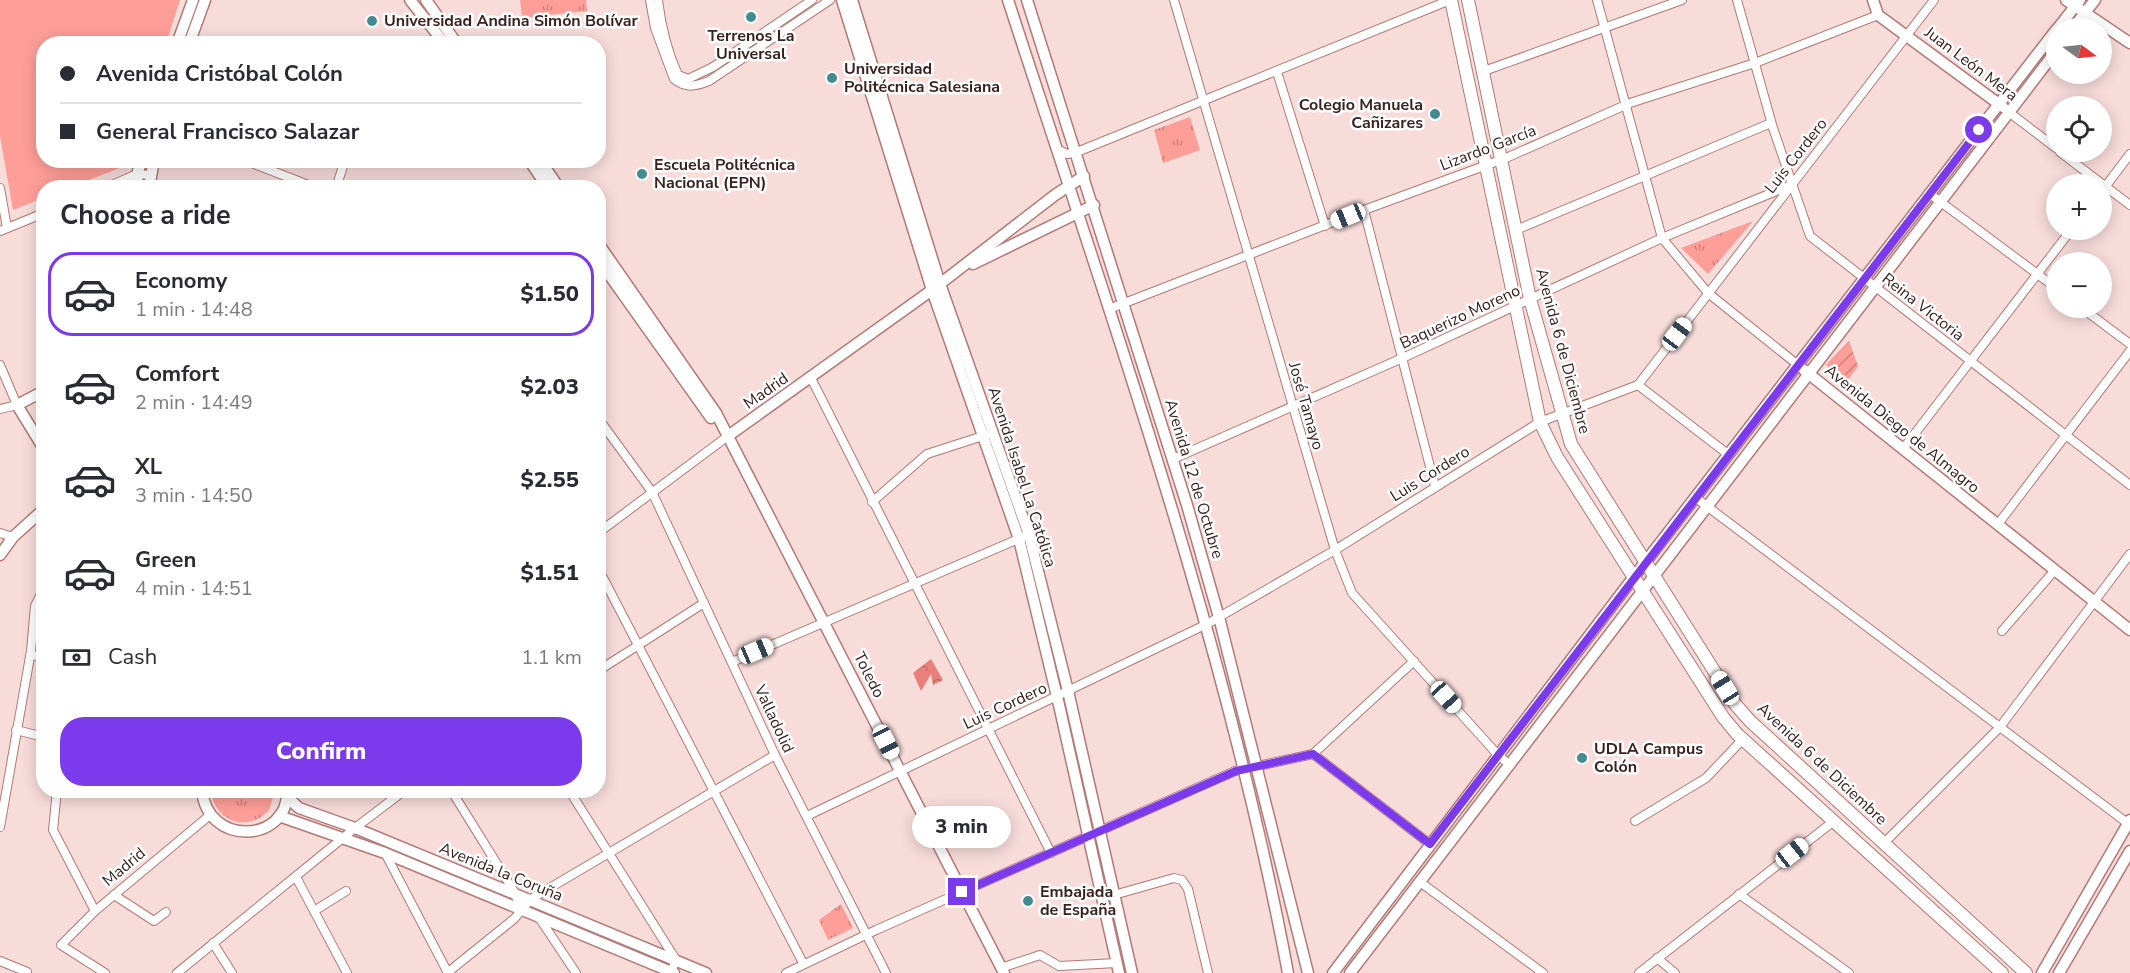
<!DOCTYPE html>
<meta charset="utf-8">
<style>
:root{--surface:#fff;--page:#f7f7f7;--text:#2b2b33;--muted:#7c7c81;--line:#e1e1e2;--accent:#7c3aed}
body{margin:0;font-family:"Nunito Sans",sans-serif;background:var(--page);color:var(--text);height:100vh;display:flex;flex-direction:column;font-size:22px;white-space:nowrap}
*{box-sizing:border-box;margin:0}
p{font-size:20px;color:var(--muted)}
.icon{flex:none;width:33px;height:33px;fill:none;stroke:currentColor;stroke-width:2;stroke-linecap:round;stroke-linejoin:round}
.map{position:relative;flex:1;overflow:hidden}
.sheet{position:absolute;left:36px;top:180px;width:570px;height:618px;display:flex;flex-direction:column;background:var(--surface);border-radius:24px;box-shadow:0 3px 15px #0003}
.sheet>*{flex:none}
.guide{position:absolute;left:36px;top:36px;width:570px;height:132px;border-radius:24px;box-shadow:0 3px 15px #0003;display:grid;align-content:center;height:132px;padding:0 24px;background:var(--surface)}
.needle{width:39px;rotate:105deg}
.tools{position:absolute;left:2046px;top:18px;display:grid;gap:12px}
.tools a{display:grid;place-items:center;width:66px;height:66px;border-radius:50%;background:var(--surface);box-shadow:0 3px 15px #0003;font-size:30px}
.end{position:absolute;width:27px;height:27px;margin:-14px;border:8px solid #7c3aed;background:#fff;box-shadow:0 0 0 3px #fff}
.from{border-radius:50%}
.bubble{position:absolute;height:42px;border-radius:21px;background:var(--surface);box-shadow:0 3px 15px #0003;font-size:20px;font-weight:800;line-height:42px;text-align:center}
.car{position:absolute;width:18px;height:36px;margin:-18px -9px;border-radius:8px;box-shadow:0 0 4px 2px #0007;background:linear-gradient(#fff 24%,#345 0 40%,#fff 0 76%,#345 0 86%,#fff 0)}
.guide b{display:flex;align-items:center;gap:21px;height:57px;font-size:22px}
.guide b+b{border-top:2px solid var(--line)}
.guide i{width:15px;height:15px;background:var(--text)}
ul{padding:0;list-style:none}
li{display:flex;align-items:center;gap:18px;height:84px;margin:0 12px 9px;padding:0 12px;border:3px solid transparent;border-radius:24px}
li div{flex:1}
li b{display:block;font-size:22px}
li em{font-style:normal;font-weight:800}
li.active{border-color:var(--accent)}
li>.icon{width:54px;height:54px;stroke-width:1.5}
h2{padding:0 24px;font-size:27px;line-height:72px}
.pay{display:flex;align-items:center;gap:15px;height:66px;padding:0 24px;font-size:22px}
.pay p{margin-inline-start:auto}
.action{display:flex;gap:12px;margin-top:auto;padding:12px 24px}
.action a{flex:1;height:69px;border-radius:24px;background:var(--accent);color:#fff;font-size:24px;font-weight:800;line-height:69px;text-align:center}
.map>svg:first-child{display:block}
.grass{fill:url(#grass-tufts)}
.forest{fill:url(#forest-crowns)}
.garden{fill:url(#garden-furrows)}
.pitch{fill:#fe9e99}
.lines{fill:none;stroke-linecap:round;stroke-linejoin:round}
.street-casing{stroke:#b47976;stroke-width:10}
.secondary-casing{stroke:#b47976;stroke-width:13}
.primary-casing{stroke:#b47976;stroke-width:14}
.street{stroke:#fff;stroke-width:8}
.secondary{stroke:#fff;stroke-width:10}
.primary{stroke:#fff;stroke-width:12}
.route{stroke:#7c3aed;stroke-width:8}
.poi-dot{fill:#448b91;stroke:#fff;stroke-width:2}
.labels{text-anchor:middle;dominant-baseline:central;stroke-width:5;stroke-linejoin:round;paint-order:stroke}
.poi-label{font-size:16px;font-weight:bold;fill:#3a2220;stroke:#fff;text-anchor:start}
.street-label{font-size:16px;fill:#3a2220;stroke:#fff}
</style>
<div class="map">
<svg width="2130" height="973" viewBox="0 0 2130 973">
<defs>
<pattern id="grass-tufts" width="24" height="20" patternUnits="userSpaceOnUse" patternTransform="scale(1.5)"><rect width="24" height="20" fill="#fe9e99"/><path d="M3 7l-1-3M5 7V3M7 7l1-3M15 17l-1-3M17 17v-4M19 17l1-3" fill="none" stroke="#cf807c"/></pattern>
<pattern id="forest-crowns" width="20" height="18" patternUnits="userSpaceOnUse" patternTransform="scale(1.5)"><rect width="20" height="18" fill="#ea7f7b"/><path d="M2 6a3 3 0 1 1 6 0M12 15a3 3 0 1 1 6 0" fill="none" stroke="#bf6864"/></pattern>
<pattern id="garden-furrows" width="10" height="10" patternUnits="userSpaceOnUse" patternTransform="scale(1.5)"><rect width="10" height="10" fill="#fe9e99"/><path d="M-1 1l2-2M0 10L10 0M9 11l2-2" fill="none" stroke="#cf807c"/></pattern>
</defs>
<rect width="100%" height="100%" fill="#f7dcda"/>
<g class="grass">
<path d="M520,0H586L587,11L522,18Z"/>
<path d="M1190,117L1200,150L1163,163L1154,130Z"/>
<path d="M1753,221L1708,274L1681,248Z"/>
<path d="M211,791V790L275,791L269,810C248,834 214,821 211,791Z"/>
<path d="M841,904L853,928L828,940L819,920Z"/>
</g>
<path class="forest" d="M931,659L943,680L933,685L931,674L921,691L913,673Z"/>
<path class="garden" d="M1849,341L1858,366L1846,383L1826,365Z"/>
<path class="pitch" d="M0,0H180L166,43L44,44V160L129,161L127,165L71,187L44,188L43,198L13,210L0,136Z"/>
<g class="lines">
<g class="street-casing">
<g id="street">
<path d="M650,0L655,28L674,79C686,89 696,86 709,81L830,0"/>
<path d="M658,0C661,26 667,51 678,75L688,79L713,67L812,0"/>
<path d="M1174,0L1335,550L1352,593L1498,755L1510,765"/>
<path d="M1597,0L1662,238L1708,293L1798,365"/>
<path d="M1737,0L1773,128L1810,236L2130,485"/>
<path d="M1277,72L1325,226"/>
<path d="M1481,72L1682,0"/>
<path d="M2010,113L2056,148"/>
<path d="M1057,149L1067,154L1077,152L1450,0"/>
<path d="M2060,152L2130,205"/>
<path d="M244,160L316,188"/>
<path d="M270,170L273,160"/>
<path d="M0,188L7,228"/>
<path d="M105,188L137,174L149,175"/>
<path d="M336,188L345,160"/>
<path d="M2102,191L2130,154"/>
<path d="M1930,194L2056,288"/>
<path d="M1364,210L1435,486"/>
<path d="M1516,230L1771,123"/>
<path d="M0,231L44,213"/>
<path d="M2082,308L2130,344"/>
<path d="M1109,309L1364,210L1506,158L1630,103L1755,63L1878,15"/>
<path d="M0,365L17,405L0,409"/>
<path d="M811,378L1051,853"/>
<path d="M1638,385L1729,455"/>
<path d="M598,418L652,492L775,755L886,973"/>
<path d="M1903,449L2071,230"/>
<path d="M1173,459L1407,356L1662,238L1791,185"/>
<path d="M1696,498L2130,825"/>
<path d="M872,502L927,454L986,435"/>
<path d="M1998,524L2130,351"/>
<path d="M0,533L13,537"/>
<path d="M598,533L728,436"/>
<path d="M598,568L803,963"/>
<path d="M2002,631L2055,570"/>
<path d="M30,656L44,655"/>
<path d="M732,662L1023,537"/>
<path d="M598,671L704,603"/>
<path d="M16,730L44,737"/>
<path d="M1313,754L1430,844"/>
<path d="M57,790L53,830L95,911"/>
<path d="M451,790L515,893L521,911"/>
<path d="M569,790L676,960L671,972"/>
<path d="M807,816L1207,624L1335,550L1540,422L1638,385L1934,0"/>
<path d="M1635,821L1706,778L1743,739"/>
<path d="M0,827L31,651L35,606L44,588"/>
<path d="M1884,843L2000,727L2130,554"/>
<path d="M385,853L448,973"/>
<path d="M296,877L347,973"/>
<path d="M1420,882L1543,973"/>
<path d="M1739,894L1849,973"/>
<path d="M114,895L154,921L166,912"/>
<path d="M1103,898L1174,878L1182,880L1188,889L1208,973"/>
<path d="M314,911L346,891"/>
<path d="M540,919L576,973"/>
<path d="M213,943L232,973"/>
<path d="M1657,958L1675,973"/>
<path d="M0,961L27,972"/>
<path d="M1001,968L1040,955L1059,966L1117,963"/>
<path d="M105,973L61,945L95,911L210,815"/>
<path d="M177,973L355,828L405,790"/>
<path d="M447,973L514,919L531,899L775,755"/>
<path d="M786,973L876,930L1235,771L1313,754L1414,661"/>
<path d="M1639,973L1834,821"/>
</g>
</g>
<g class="secondary-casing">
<g id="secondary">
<path d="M410,0L445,44"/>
<path d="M426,0L457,44"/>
<path d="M842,0L932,290L1019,539L1059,705L1119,973"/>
<path d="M852,0L940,284L1029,535L1068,691L1132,973"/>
<path d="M1008,0C1112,321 1226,640 1288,973"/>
<path d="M1027,0L1187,505L1220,621L1308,973"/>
<path d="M1873,0L1878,15L2003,107"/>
<path d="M2066,0L2130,43"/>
<path d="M2058,28L2080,0"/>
<path d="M2073,28L2095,0"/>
<path d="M177,44L193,0"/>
<path d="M189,44L205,0"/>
<path d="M529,160L548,188"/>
<path d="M540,160L559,188"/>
<path d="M138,188L137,174L142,160"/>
<path d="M149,188L154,160"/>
<path d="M598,243L716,413L1004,973"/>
<path d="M598,259L711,418"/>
<path d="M973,264L1094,205"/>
<path d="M1804,370L2130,630"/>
<path d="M44,391L17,405L44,449"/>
<path d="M728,436L932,290L1055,195L1084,176"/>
<path d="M0,555L13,537L44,509"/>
<path d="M202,790C207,847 288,843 287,792"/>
<path d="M287,797L299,808L355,828L706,973"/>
<path d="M279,816L385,853L674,973"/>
<path d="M1333,973L1633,578L2056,30"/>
<path d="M1350,973L2056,51"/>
<path d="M2042,973L2130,820"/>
<path d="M2059,973L2130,851"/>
</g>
</g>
<g class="primary-casing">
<g id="primary">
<path d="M1451,0L1540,422L1557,457L1723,717L1737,734L2002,973"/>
<path d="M1468,0L1530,299L1571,444L1735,704L1750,721L2026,973"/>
</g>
</g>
<use href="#street" class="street"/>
<use href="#secondary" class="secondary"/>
<use href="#primary" class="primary"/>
</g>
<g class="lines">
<path class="route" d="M962,892L1236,771L1313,754L1430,844L1979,130"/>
</g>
<g class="poi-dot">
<circle cx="751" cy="17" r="6"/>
<circle cx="372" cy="21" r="6"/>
<circle cx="832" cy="78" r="6"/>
<circle cx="1435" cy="114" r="6"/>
<circle cx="642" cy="174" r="6"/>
<circle cx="1582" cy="758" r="6"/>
<circle cx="1028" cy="901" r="6"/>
</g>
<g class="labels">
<g class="poi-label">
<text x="384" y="21">Universidad Andina Simón Bolívar</text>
<text x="751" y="36" text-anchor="middle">Terrenos La<tspan x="751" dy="18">Universal</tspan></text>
<text x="844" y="69">Universidad<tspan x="844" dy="18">Politécnica Salesiana</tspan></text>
<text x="1423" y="105" text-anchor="end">Colegio Manuela<tspan x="1423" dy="18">Cañizares</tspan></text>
<text x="654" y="165">Escuela Politécnica<tspan x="654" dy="18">Nacional (EPN)</tspan></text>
<text x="1594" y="749">UDLA Campus<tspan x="1594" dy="18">Colón</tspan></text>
<text x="1040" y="892">Embajada<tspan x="1040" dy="18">de España</tspan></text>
</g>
<g class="street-label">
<text transform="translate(1971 64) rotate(37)">Juan León Mera</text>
<text transform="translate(1488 148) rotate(-21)">Lizardo García</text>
<text transform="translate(1796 156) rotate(-52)">Luis Cordero</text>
<text transform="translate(1923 307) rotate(38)">Reina Victoria</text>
<text transform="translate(1460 317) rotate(-25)">Baquerizo Moreno</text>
<text transform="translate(1563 351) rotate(75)">Avenida 6 de Diciembre</text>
<text transform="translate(766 391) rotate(-35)">Madrid</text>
<text transform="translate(1306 406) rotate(74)">José Tamayo</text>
<text transform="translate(1902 429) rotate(39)">Avenida Diego de Almagro</text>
<text transform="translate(1430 474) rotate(-32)">Luis Cordero</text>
<text transform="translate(1022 477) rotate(72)">Avenida Isabel La Católica</text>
<text transform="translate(1194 479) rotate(73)">Avenida 12 de Octubre</text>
<text transform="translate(869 675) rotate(63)">Toledo</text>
<text transform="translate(1005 706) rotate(-25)">Luis Cordero</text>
<text transform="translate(774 719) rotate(65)">Valladolid</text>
<text transform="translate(1822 764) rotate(43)">Avenida 6 de Diciembre</text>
<text transform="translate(124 867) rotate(-40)">Madrid</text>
<text transform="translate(501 872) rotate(22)">Avenida la Coruña</text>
</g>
</g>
</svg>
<div class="tools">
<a><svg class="needle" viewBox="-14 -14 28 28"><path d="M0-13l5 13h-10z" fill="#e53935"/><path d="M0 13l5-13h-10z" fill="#7c7c81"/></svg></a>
<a><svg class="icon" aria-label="locate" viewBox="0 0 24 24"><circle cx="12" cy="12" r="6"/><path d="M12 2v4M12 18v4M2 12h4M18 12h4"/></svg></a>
<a>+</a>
<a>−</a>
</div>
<i class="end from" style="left:1979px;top:130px"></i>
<i class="end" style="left:962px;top:892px"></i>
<div class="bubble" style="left:912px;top:806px;width:99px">3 min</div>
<i class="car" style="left:1348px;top:216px;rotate:248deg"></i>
<i class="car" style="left:1677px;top:334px;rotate:37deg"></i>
<i class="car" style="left:756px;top:651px;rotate:67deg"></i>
<i class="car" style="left:1725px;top:688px;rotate:328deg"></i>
<i class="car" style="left:1446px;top:697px;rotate:138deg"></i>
<i class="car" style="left:886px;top:742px;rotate:153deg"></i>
<i class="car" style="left:1792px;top:853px;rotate:52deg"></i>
<div class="guide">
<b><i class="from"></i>Avenida Cristóbal Colón</b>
<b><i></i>General Francisco Salazar</b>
</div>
<section class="sheet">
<h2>Choose a ride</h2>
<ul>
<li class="active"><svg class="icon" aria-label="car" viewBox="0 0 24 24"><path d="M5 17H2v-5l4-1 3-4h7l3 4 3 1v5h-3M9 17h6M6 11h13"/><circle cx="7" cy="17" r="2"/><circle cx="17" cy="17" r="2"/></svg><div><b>Economy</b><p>1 min · 14:48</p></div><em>$1.50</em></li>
<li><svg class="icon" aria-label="car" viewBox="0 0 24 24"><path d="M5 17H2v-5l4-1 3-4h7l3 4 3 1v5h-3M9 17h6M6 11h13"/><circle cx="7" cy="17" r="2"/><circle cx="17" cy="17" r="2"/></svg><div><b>Comfort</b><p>2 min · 14:49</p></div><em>$2.03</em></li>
<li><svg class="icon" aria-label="car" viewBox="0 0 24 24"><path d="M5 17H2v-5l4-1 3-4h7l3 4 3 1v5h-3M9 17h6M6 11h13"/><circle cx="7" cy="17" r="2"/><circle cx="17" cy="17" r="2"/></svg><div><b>XL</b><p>3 min · 14:50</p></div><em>$2.55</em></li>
<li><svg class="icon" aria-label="car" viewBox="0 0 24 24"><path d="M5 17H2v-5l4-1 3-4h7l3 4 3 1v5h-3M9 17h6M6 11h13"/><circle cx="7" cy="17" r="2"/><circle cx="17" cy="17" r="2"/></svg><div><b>Green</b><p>4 min · 14:51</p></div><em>$1.51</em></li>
</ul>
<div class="pay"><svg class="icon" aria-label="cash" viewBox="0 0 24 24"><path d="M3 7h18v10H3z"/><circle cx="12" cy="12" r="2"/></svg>Cash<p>1.1 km</p></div>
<div class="action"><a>Confirm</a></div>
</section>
</div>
